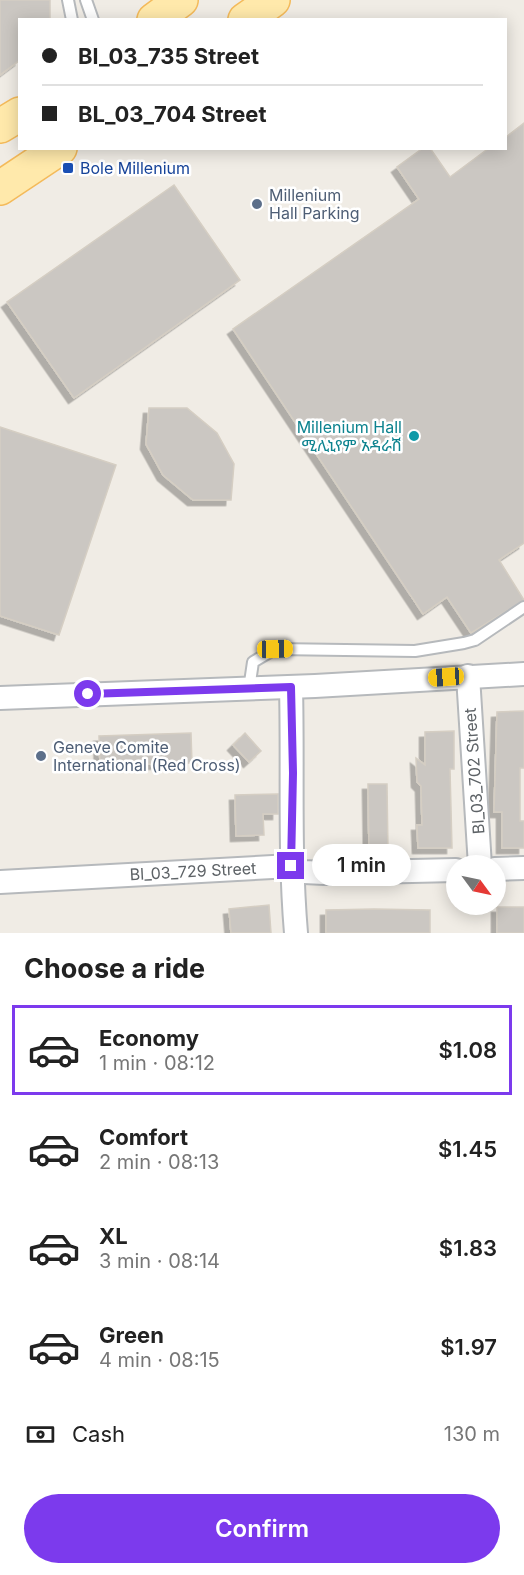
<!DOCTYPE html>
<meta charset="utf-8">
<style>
:root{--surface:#fff;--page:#f6f6f6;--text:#222;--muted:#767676;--line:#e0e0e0;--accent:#7c3aed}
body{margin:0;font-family:Inter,"Noto Sans Ethiopic",sans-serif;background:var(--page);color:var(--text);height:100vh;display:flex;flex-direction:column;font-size:22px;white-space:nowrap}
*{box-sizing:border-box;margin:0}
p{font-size:20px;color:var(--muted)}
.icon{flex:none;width:33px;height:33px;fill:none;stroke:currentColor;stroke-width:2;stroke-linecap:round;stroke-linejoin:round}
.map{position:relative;height:933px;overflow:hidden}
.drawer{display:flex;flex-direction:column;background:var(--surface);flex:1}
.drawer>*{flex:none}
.guide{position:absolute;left:18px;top:18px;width:489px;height:132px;border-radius:0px;box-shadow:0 3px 15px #0003;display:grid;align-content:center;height:132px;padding:0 24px;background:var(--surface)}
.needle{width:39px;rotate:123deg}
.fabs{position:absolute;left:446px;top:855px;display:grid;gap:12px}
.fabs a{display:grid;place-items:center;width:60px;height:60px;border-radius:50%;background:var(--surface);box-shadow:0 3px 15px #0003;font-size:30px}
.end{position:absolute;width:27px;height:27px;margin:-14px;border:8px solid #7c3aed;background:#fff;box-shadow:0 0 0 3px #fff}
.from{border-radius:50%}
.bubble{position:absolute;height:42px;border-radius:21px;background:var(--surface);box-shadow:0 3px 15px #0003;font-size:20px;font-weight:600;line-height:42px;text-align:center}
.car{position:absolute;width:18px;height:36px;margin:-18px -9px;border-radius:8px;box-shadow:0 0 4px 2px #0007;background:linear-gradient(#f5c518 24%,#345 0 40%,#f5c518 0 76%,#345 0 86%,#f5c518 0)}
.guide b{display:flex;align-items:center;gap:21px;height:57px;font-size:22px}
.guide b+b{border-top:2px solid var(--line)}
.guide i{width:15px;height:15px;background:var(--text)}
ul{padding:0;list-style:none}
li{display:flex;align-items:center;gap:18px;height:90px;margin:0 12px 9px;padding:0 12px;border:3px solid transparent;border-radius:0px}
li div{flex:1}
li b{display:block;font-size:22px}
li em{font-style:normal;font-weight:600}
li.current{border-color:var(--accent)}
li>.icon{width:54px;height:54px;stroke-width:1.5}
h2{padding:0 24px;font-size:27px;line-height:72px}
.pay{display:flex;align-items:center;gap:15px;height:66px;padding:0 24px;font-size:22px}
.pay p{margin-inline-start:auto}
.button{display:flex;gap:12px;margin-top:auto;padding:12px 24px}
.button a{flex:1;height:69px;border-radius:36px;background:var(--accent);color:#fff;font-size:24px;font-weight:600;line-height:69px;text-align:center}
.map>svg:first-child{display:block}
.building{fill:#cbc7c2;stroke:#d5cec3;stroke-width:1.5;filter:url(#shadow)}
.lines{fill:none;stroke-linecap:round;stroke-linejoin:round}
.lane-casing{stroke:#b6b9bc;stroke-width:14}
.street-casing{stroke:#b6b9bc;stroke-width:26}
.primary-casing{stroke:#f4ba5a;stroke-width:36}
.lane{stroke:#fff;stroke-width:10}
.street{stroke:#fff;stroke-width:22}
.primary{stroke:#ffe9ab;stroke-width:33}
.route{stroke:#7c3aed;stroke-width:8}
.transit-dot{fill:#1a4fb4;stroke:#fff;stroke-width:2}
.service-dot{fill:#5c6f8a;stroke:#fff;stroke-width:2}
.culture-dot{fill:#0f9aa8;stroke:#fff;stroke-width:2}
.labels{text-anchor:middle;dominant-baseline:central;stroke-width:5;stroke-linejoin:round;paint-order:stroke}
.transit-label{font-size:16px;fill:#164399;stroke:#fff;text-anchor:start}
.service-label{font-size:16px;fill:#4e5e75;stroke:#fff;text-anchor:start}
.culture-label{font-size:16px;fill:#0d838f;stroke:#fff;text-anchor:end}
.street-label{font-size:16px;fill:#5d6266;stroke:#fff}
</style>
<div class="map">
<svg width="524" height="933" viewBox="0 0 524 933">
<defs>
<filter id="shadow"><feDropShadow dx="-5.5" dy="5.5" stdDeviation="0" flood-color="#0004"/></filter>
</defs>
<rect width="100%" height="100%" fill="#f0ece5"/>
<g class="building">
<path d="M0,0H50V20H20V60L0,75Z"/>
<path d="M524,123V543L499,560L524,600L471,633L447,597L423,614L233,329L419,199L397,167L423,148H430L450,177L489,148H506V137Z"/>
<path d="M174,185L240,280L74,398L7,302Z"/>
<path d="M149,408H187L217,433L234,464L231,500H193L163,475L146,444Z"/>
<path d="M0,427L116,465L59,635L0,616Z"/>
<path d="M524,711V768H520V821H524V848H502V812H494L497,712Z"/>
<path d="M454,731V769H450L452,848H418L417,825H422L421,786L417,782L416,758L425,765V732Z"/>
<path d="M191,733L192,763L100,765L99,736Z"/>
<path d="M245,733L261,751L249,762L233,745Z"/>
<path d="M368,784H387L388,851H369Z"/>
<path d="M278,794V814H263L264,835L236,836L235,795Z"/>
<path d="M269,905L271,933H231L229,909Z"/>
<rect x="497" y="907" width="27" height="26"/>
<path d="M374,909L430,910V933H326V910Z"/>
</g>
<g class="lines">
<g class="lane-casing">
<g id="lane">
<path d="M68,0L72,20"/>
<path d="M86,0L93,20"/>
<path d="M249,689L253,662L275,649L415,651L464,643L475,640L524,607"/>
</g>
</g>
<g class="street-casing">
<g id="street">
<path d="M468,676L480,866"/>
<path d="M291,687C293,769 289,851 296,933"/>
<path d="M0,698L315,686L524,674"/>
<path d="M495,869L524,868"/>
<path d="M0,882L291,866L304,872L324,873L456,870"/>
</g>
</g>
<g class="primary-casing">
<g id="primary">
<path d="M154,20L181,0"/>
<path d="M245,20L273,0"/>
<path d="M0,126L20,114"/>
<path d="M0,188L60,148"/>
</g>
</g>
<use href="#lane" class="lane"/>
<use href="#street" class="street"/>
<use href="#primary" class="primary"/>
</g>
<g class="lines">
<path class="route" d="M88,694L291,687L293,773L291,866"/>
</g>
<rect class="transit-dot" x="62" y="162" width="12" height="12" rx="3"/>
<g class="service-dot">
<circle cx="257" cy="204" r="6"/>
<circle cx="41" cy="756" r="6"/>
</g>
<circle class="culture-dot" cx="414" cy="436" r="6"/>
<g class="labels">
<g class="transit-label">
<text x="80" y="168">Bole Millenium</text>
</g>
<g class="service-label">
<text x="269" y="195">Millenium<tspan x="269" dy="18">Hall Parking</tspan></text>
<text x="53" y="747">Geneve Comite<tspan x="53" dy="18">International (Red Cross)</tspan></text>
</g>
<g class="culture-label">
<text x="402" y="427">Millenium Hall<tspan x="402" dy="18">ሚሊኒየም አዳራሽ</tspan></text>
</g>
<g class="street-label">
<text transform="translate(474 771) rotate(-94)">Bl_03_702 Street</text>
<text transform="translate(193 871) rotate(-3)">Bl_03_729 Street</text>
</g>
</g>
</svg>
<div class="fabs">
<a><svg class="needle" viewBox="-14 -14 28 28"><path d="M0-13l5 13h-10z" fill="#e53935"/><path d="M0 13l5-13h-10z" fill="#767676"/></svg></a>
</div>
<i class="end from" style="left:88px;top:694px"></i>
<i class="end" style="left:291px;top:866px"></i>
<div class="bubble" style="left:312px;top:844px;width:99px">1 min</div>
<i class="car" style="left:275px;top:649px;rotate:89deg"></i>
<i class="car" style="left:446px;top:677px;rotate:266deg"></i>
<div class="guide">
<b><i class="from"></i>Bl_03_735 Street</b>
<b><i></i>BL_03_704 Street</b>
</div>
</div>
<section class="drawer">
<h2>Choose a ride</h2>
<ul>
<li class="current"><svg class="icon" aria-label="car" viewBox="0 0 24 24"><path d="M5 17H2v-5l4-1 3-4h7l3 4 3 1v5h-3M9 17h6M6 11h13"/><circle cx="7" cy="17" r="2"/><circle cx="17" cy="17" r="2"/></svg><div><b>Economy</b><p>1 min · 08:12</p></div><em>$1.08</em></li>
<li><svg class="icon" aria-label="car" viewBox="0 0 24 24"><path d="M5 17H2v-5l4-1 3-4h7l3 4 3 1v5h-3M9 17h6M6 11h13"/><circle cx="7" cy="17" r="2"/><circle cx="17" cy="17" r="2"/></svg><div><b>Comfort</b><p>2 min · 08:13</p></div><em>$1.45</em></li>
<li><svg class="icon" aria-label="car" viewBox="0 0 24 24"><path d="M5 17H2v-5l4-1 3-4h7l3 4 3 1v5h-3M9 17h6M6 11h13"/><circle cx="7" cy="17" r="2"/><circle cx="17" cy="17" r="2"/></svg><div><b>XL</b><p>3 min · 08:14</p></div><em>$1.83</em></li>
<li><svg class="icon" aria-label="car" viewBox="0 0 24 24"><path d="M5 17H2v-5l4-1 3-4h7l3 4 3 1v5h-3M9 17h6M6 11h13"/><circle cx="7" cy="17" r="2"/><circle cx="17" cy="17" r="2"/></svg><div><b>Green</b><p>4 min · 08:15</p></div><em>$1.97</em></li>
</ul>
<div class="pay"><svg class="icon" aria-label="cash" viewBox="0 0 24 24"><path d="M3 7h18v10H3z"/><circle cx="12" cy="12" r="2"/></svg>Cash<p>130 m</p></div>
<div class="button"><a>Confirm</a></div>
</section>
